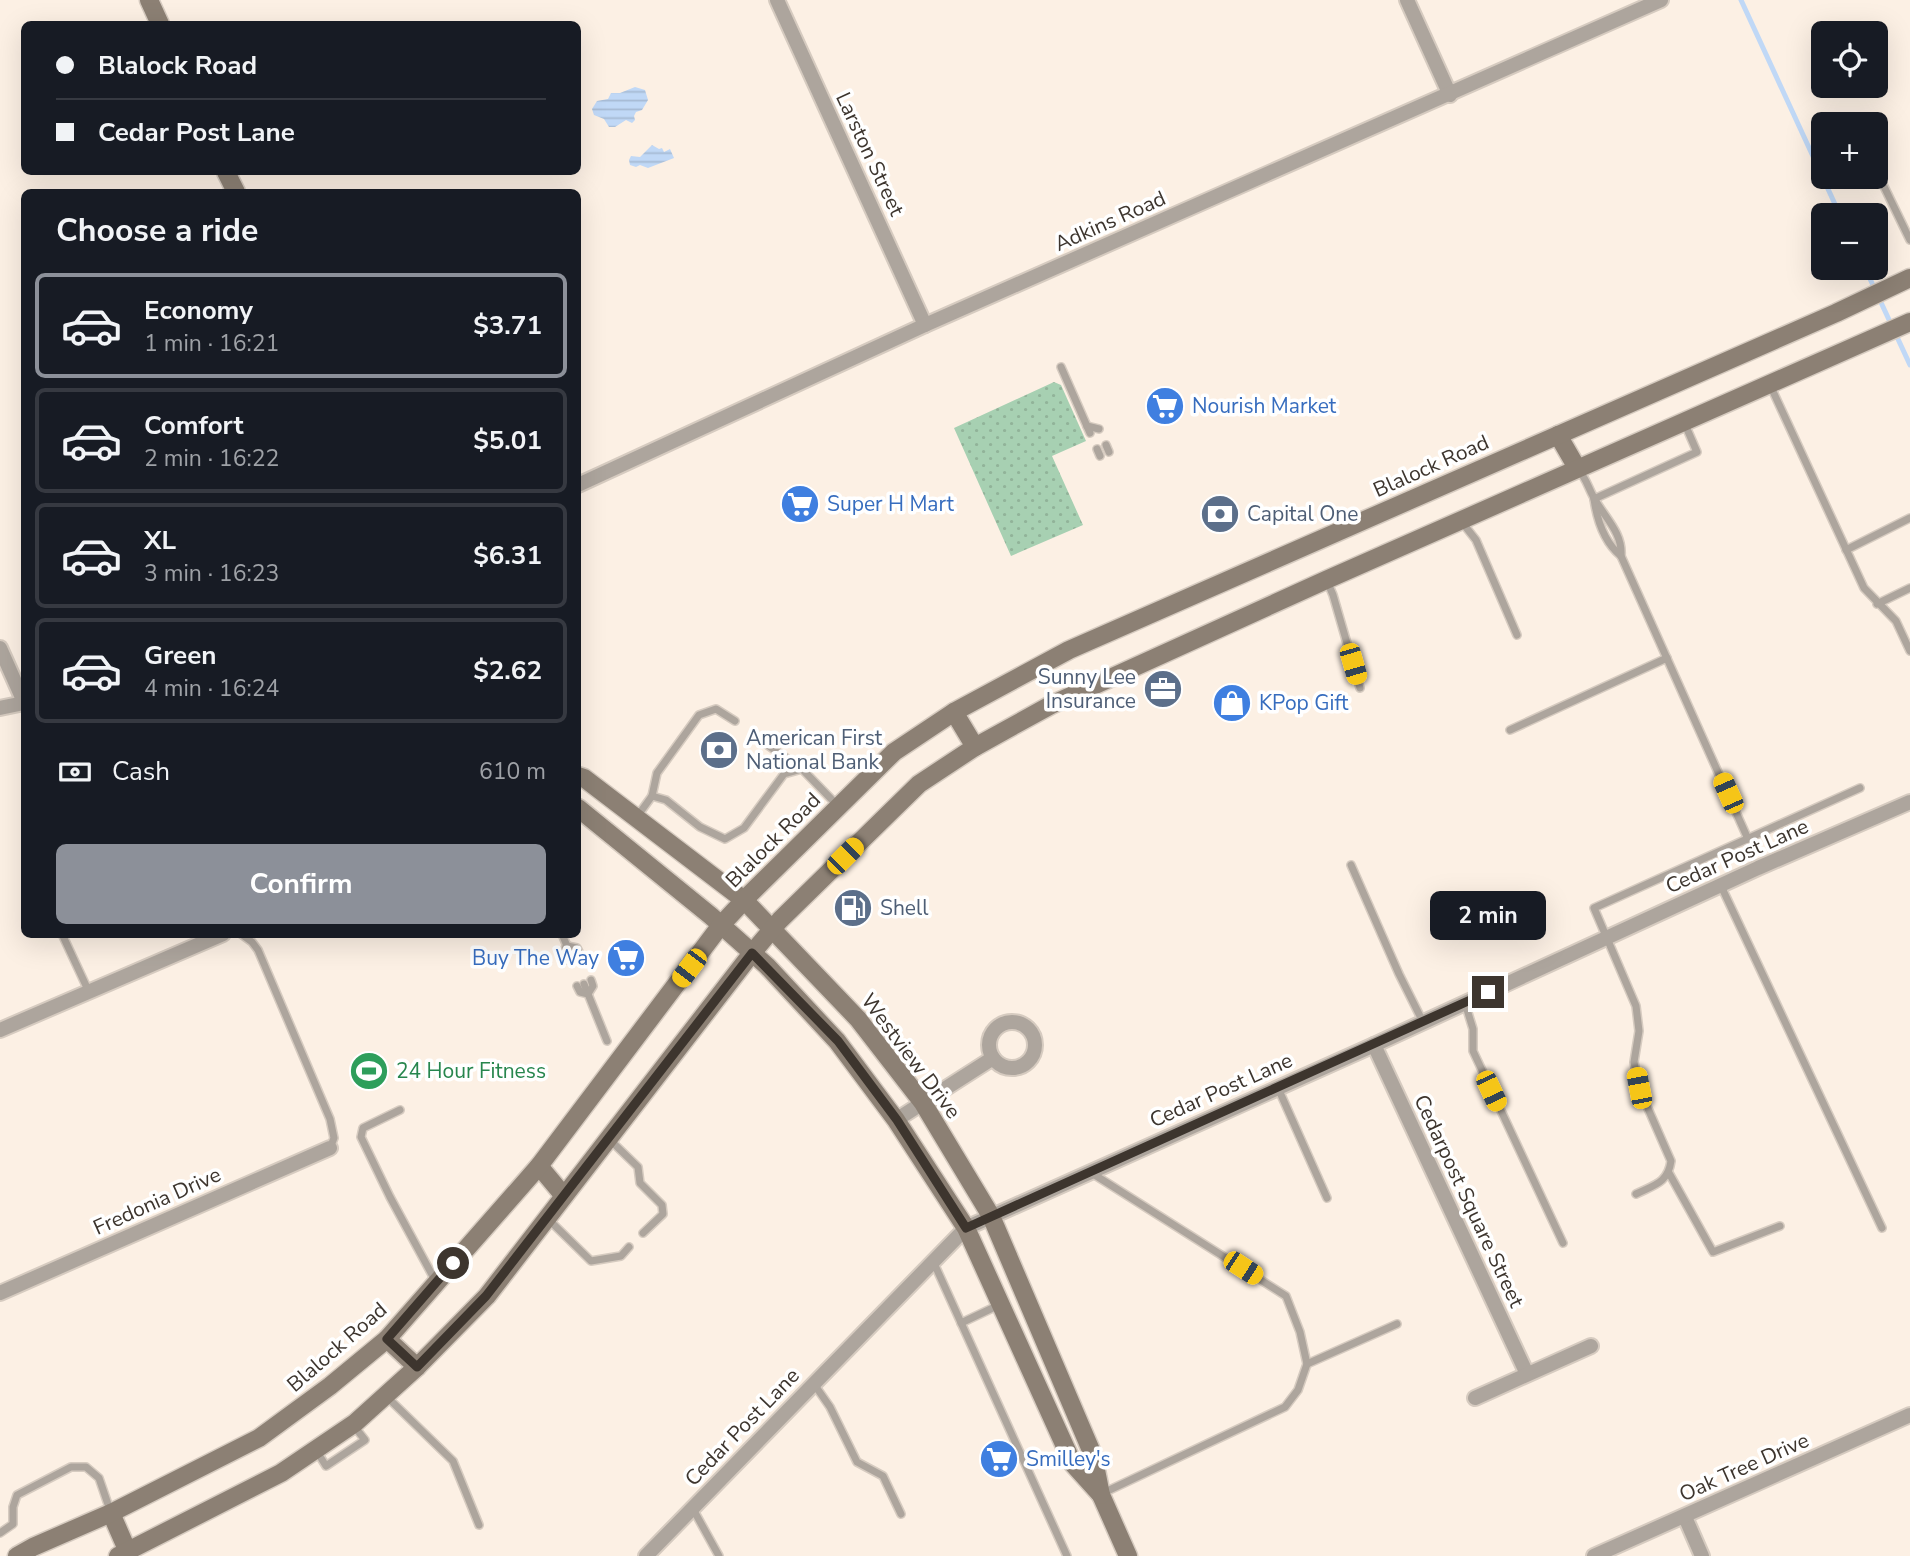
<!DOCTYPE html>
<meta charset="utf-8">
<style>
:root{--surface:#171b24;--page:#20242c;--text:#f1f3f6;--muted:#9ea1a6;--line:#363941;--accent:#8c9099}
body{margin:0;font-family:"Nunito Sans",sans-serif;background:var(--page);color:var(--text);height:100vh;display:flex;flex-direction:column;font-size:26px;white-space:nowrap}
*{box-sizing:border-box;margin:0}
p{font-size:23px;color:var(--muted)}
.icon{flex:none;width:38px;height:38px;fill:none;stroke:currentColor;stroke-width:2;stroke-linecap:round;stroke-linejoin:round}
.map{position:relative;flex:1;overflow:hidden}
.details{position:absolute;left:21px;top:189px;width:560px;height:749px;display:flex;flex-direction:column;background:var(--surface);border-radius:10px;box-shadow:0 7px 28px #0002}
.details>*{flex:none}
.hud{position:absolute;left:21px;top:21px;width:560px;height:154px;border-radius:10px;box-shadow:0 7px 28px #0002;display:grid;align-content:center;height:154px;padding:0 35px;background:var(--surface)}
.buttons{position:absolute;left:1811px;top:21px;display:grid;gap:14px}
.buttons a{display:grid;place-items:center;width:77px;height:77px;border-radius:10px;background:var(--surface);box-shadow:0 7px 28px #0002;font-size:35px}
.end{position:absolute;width:32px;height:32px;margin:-16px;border:9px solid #3d352e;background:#fff;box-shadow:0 0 0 4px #fff}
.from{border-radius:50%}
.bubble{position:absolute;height:49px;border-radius:10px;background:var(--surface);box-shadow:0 7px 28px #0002;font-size:23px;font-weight:700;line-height:49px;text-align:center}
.car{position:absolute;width:21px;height:42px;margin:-21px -10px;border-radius:9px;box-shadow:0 0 5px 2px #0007;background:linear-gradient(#f5c518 24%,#345 0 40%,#f5c518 0 76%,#345 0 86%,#f5c518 0)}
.hud b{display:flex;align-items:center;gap:24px;height:66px;font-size:26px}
.hud b+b{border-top:2px solid var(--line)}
.hud i{width:18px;height:18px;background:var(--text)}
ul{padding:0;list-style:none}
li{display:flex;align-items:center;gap:21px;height:105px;margin:0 14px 10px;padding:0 21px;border:4px solid var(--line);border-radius:10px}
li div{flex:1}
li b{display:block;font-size:26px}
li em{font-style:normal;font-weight:700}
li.selected{border-color:var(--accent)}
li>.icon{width:63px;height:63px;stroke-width:1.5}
h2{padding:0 35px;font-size:32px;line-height:84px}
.pay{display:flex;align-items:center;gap:18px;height:77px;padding:0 35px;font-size:26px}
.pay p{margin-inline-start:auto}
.primary-button{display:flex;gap:14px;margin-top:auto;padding:14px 35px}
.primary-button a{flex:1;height:80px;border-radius:10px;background:var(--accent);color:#fff;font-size:28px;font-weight:700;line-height:80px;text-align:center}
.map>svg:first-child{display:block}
.grass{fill:url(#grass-dots)}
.water{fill:url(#water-rules)}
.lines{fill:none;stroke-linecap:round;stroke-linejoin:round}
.stream{stroke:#c0d8f6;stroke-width:5}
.lane-casing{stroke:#d6cbc0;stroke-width:10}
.street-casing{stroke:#d6cbc0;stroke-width:18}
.secondary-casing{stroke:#d6cbc0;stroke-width:21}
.lane{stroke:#ada59d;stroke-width:7}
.street{stroke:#ada59d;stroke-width:14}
.secondary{stroke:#8c8074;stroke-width:18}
.route{stroke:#3d352e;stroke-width:9}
.labels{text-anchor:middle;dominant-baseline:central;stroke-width:7;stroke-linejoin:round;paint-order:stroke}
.street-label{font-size:21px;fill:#3d352e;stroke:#fff}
.shop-label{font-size:21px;fill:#366cbe;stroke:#fff;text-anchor:start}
.service-label{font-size:21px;fill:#4e5e75;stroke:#fff;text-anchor:start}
.leisure-label{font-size:21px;fill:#27864d;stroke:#fff;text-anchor:start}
</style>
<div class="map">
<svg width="1910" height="1556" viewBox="0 0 1910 1556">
<defs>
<pattern id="grass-dots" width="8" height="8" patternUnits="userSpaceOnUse" patternTransform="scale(1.75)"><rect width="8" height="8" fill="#a7d0b2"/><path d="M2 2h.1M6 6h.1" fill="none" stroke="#91b399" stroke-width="1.8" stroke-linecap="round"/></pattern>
<pattern id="water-rules" width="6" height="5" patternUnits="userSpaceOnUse" patternTransform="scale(1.75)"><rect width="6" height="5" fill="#c0d8f6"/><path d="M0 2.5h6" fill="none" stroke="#a6bad3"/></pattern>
</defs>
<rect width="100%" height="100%" fill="#fcf0e4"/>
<path class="grass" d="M1054,382L1061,385L1086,441L1052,456L1083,525L1011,556L954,428Z"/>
<g class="water">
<path d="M635,87L645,90L648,100L642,110L636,112L634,116L635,120L632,123L626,120L615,127H609L604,119L594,115L592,109L597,101L608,99L611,93H620Z"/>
<path d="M652,145L659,149L662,148L664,152L670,149L674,158L648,168L640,165L636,167L630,165L629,160L631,156L640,157Z"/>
</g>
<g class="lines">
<g class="stream">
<path d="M1741,0L1840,215"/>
<path d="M1865,268L1910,365"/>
</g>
<g class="lane-casing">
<g id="lane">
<path d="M1876,170L1910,240"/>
<path d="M1061,367L1090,433"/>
<path d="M1770,385L1864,588L1896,621L1910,651"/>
<path d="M1087,426L1099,429"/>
<path d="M1106,445L1109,452"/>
<path d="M1097,449L1100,456"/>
<path d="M1579,471C1586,478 1588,487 1593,496C1603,516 1623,532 1621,556"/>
<path d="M1594,499C1597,520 1604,542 1621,556L1748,839"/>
<path d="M1594,499L1697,452L1684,422"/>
<path d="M1461,521L1476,540L1517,635"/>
<path d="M1846,550L1910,518"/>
<path d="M1327,581L1333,595L1360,688"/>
<path d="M1877,604L1910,588"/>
<path d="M1510,730L1667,658"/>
<path d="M753,735L802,769"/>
<path d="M652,796L657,773L699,715L716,709L735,721"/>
<path d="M636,818L652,796L666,800L700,827L725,839L744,828L784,774L802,769L838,806"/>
<path d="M1351,865L1399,974L1423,1022"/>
<path d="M1721,886L1882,1228"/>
<path d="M62,934L89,992"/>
<path d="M241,934L252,942L258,950L330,1119L334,1138L330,1148"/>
<path d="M562,934L572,958"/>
<path d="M567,946L577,948L580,954"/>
<path d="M565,960L563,955L566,946"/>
<path d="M584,984L588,994"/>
<path d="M577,986L580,992L588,994L607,1041"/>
<path d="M588,994L593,986L591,980"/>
<path d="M1465,1003L1473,1029V1051L1563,1243"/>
<path d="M1278,1088L1327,1198"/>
<path d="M400,1110L363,1128L361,1137L390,1197L436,1282"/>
<path d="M609,1139L638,1167L640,1183L662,1205L663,1214L643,1233"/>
<path d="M1090,1172L1286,1296L1300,1332L1307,1364L1298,1390L1285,1407L1101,1494"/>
<path d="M1669,1173L1713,1252L1780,1226"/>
<path d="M1636,1194C1654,1185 1668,1183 1671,1161L1639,1088L1634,1062L1639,1031L1636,1006L1594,908L1860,788"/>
<path d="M547,1218L591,1261L621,1256L629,1247"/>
<path d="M933,1261L1067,1556"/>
<path d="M961,1323L999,1305"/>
<path d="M1307,1364L1397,1324"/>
<path d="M814,1384L830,1407L857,1462L883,1476L901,1514"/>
<path d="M386,1396L453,1461L479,1525"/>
<path d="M316,1450L326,1466L365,1440L354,1426"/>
<path d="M693,1509L719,1556"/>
<path d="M0,1533L13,1524V1507L17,1495L71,1467H86L99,1478L111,1513"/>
</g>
</g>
<g class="street-casing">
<g id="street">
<path d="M777,0L925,325"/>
<path d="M1407,0L1450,95"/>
<path d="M578,485L925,325L1661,0"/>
<path d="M0,648L24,702"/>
<path d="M0,708L24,703"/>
<circle cx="1012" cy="1045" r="23"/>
<path d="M0,1030L223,934"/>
<path d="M1374,1045L1527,1374"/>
<path d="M896,1120L993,1058"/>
<path d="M0,1293L330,1148"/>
<path d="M1475,1398L1591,1346"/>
<path d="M1685,1517L1702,1556"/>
<path d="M646,1556L966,1228L1374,1045L1758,868L1910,802"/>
<path d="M1594,1556L1910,1415"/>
</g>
</g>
<g class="secondary-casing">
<g id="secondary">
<path d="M149,0L160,24"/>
<path d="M226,172L236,192"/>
<path d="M1558,435L1577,468"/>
<path d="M954,712L975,747"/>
<path d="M578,776L584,778L744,900L858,1019L923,1103L991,1216L1093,1455L1101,1495L1128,1556"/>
<path d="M578,808L711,916L767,966L837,1041L896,1120L966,1228L1073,1464L1101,1495"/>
<path d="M539,1166L564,1196"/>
<path d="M387,1339L417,1367"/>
<path d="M111,1513L128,1552"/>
<path d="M17,1556L33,1547L111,1513L259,1438L330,1386L387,1339L539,1166L721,925L750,894L894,752L954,712L1069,650L1836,313L1910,278"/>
<path d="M118,1556L281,1473L355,1423L417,1367L487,1296L752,953L780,920L919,784L975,747L1051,705L1326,580L1910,322"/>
</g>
</g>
<use href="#lane" class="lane"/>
<use href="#street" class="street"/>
<use href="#secondary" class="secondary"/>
</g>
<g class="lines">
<path class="route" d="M453,1263L387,1339L417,1367L486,1296L752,953L838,1041L897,1120L966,1228L1488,992"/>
</g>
<defs>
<g id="supermarket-disc" transform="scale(2.0125)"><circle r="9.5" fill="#3f7fe0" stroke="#fff"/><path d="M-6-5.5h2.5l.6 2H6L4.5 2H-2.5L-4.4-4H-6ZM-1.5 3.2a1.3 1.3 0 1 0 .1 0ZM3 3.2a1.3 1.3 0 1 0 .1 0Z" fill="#fff"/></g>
<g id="bank-disc" transform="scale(2.0125)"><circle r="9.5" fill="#5c6f8a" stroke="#fff"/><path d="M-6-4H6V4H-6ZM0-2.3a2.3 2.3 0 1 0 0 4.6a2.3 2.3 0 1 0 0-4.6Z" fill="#fff"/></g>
<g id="office-disc" transform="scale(2.0125)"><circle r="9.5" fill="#5c6f8a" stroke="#fff"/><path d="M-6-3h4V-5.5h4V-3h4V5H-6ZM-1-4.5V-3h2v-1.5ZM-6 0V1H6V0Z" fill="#fff"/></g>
<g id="shop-disc" transform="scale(2.0125)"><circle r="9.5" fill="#3f7fe0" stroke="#fff"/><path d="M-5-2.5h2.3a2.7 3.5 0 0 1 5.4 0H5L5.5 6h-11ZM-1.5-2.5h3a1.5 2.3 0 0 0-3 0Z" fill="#fff"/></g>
<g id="fuel-disc" transform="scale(2.0125)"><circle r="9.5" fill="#5c6f8a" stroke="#fff"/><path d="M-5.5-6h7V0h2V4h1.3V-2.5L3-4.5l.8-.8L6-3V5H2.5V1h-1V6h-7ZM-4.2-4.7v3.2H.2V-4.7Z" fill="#fff"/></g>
<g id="stadium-disc" transform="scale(2.0125)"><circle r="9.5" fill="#2e9e5b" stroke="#fff"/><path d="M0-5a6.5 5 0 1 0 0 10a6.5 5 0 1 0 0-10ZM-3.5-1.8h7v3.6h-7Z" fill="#fff"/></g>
</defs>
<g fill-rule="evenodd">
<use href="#supermarket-disc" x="1165" y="406"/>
<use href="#supermarket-disc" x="800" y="504"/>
<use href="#bank-disc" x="1220" y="514"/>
<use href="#office-disc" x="1163" y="689"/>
<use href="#shop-disc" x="1232" y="703"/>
<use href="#bank-disc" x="719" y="750"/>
<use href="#fuel-disc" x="853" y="908"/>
<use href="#supermarket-disc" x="626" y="958"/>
<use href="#stadium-disc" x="369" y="1071"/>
<use href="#supermarket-disc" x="999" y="1459"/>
</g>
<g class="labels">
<g class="street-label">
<text transform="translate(870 154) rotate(65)">Larston Street</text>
<text transform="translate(1110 221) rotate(-24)">Adkins Road</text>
<text transform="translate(1431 466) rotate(-24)">Blalock Road</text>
<text transform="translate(773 840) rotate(-45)">Blalock Road</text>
<text transform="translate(1737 856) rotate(-24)">Cedar Post Lane</text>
<text transform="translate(911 1056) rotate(53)">Westview Drive</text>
<text transform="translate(1221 1090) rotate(-24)">Cedar Post Lane</text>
<text transform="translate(157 1201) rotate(-24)">Fredonia Drive</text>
<text transform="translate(1469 1201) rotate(65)">Cedarpost Square Street</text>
<text transform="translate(337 1347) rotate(-41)">Blalock Road</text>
<text transform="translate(742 1427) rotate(-46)">Cedar Post Lane</text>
<text transform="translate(1744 1467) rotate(-24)">Oak Tree Drive</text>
</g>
<g class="shop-label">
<text x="1192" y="406">Nourish Market</text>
<text x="827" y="504">Super H Mart</text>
<text x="1259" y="703">KPop Gift</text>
<text x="599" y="958" text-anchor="end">Buy The Way</text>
<text x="1026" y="1459">Smilley's</text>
</g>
<g class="service-label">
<text x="1247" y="514">Capital One</text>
<text x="1136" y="677" text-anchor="end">Sunny Lee<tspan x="1136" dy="24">Insurance</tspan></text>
<text x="746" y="738">American First<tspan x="746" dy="24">National Bank</tspan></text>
<text x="880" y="908">Shell</text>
</g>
<g class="leisure-label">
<text x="396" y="1071">24 Hour Fitness</text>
</g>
</g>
</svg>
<div class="buttons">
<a><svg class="icon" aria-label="locate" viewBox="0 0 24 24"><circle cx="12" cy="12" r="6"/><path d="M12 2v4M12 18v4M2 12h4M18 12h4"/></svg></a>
<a>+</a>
<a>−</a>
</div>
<i class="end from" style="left:453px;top:1263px"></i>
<i class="end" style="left:1488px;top:992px"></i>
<div class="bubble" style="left:1430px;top:891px;width:116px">2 min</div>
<i class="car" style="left:1353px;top:664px;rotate:164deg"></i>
<i class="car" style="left:1728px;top:793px;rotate:336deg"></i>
<i class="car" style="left:845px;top:856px;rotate:45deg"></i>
<i class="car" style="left:689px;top:968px;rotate:217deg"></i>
<i class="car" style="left:1639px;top:1088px;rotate:349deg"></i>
<i class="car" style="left:1491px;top:1091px;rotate:155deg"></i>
<i class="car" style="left:1243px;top:1268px;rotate:123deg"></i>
<div class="hud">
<b><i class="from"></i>Blalock Road</b>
<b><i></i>Cedar Post Lane</b>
</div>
<section class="details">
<h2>Choose a ride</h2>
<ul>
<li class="selected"><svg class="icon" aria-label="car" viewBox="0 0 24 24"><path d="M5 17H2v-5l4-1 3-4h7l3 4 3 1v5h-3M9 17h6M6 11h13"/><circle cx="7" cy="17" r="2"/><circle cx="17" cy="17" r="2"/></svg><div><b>Economy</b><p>1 min · 16:21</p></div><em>$3.71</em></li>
<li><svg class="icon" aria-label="car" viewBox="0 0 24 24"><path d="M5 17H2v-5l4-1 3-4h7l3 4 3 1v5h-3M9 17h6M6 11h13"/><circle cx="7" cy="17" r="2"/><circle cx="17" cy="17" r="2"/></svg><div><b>Comfort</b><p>2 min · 16:22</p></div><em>$5.01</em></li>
<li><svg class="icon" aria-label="car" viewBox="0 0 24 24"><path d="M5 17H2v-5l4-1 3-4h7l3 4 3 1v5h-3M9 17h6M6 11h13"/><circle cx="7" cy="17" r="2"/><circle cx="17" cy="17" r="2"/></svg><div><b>XL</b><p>3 min · 16:23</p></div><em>$6.31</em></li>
<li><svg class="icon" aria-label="car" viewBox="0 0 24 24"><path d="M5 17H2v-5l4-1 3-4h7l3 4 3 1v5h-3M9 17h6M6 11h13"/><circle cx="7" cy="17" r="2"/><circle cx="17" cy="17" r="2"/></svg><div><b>Green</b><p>4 min · 16:24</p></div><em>$2.62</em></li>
</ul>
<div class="pay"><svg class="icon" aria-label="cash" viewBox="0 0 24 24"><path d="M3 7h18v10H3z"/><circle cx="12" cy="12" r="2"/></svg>Cash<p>610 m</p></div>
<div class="primary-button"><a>Confirm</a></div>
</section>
</div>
